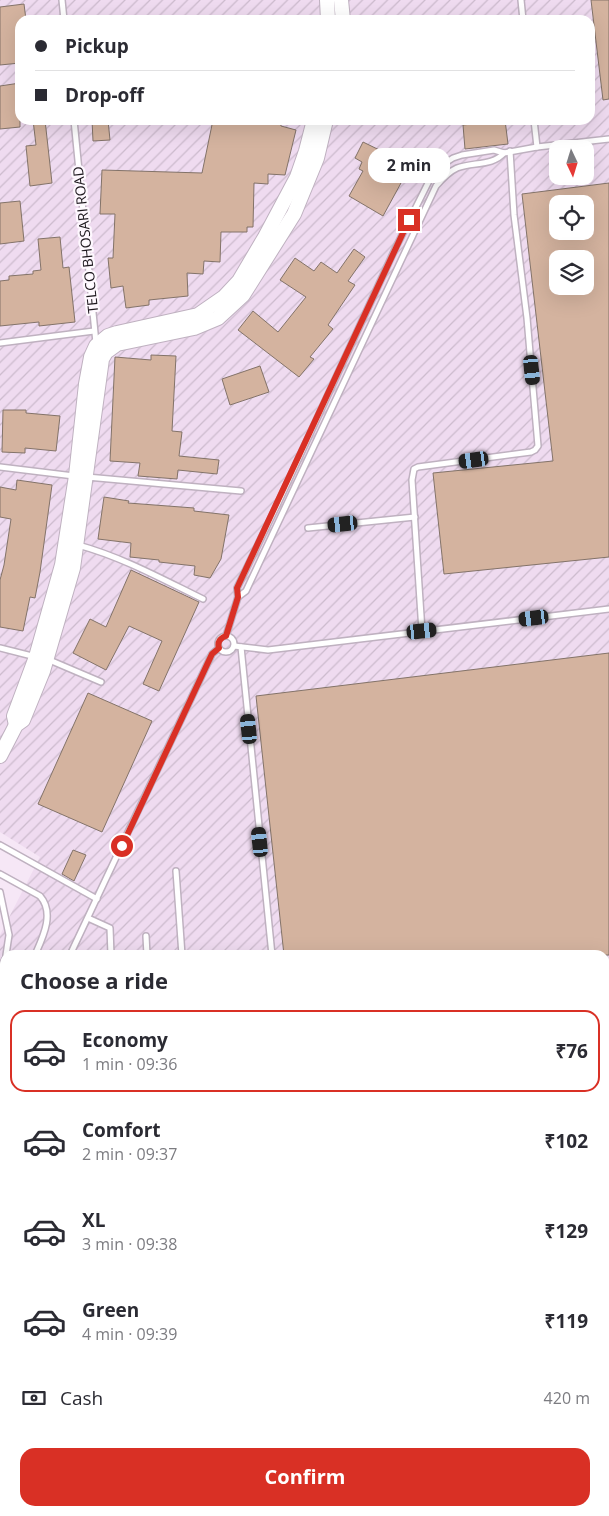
<!DOCTYPE html>
<meta charset="utf-8">
<style>
:root{--surface:#fff;--page:#f7f7f7;--text:#2b2b33;--muted:#7c7c81;--line:#e1e1e2;--accent:#d93025}
body{margin:0;font-family:"Open Sans",sans-serif;background:var(--page);color:var(--text);height:100vh;display:flex;flex-direction:column;font-size:19px;white-space:nowrap}
*{box-sizing:border-box;margin:0}
p{font-size:16px;color:var(--muted)}
.icon{flex:none;width:28px;height:28px;fill:none;stroke:currentColor;stroke-width:2;stroke-linecap:round;stroke-linejoin:round}
.map{position:relative;flex:1;overflow:hidden}
.sheet{position:absolute;left:0px;top:950px;width:610px;height:566px;display:flex;flex-direction:column;background:var(--surface);border-radius:15px 15px 0 0;box-shadow:0 5px 20px #0002}
.sheet>*{flex:none}
.guide{position:absolute;left:15px;top:15px;width:580px;height:110px;border-radius:15px;box-shadow:0 5px 20px #0002;display:grid;align-content:center;height:110px;padding:0 20px;background:var(--surface)}
.needle{width:32px;rotate:176deg}
.controls{position:absolute;left:549px;top:140px;display:grid;gap:10px}
.controls a{display:grid;place-items:center;width:45px;height:45px;border-radius:10px;background:var(--surface);box-shadow:0 5px 20px #0002;font-size:25px}
.end{position:absolute;width:22px;height:22px;margin:-11px;border:6px solid #d93025;background:#fff;box-shadow:0 0 0 2px #fff}
.from{border-radius:50%}
.bubble{position:absolute;height:35px;border-radius:15px;background:var(--surface);box-shadow:0 5px 20px #0002;font-size:16px;font-weight:700;line-height:35px;text-align:center}
.car{position:absolute;width:15px;height:30px;margin:-15px -8px;border-radius:6px;box-shadow:0 0 4px 1px #0007;background:linear-gradient(#222 24%,#8ab4d8 0 40%,#222 0 76%,#8ab4d8 0 86%,#222 0)}
.guide b{display:flex;align-items:center;gap:18px;height:48px;font-size:19px}
.guide b+b{border-top:1px solid var(--line)}
.guide i{width:12px;height:12px;background:var(--text)}
ul{padding:0;list-style:none}
li{display:flex;align-items:center;gap:15px;height:82px;margin:0 10px 8px;padding:0 10px;border:2px solid transparent;border-radius:15px}
li div{flex:1}
li b{display:block;font-size:19px}
li em{font-style:normal;font-weight:700}
li.on{border-color:var(--accent)}
li>.icon{width:45px;height:45px;stroke-width:1.5}
h2{padding:0 20px;font-size:22px;line-height:60px}
.pay{display:flex;align-items:center;gap:12px;height:55px;padding:0 20px;font-size:19px}
.pay p{margin-inline-start:auto}
.primary-button{display:flex;gap:10px;margin-top:auto;padding:10px 20px}
.primary-button a{flex:1;height:58px;border-radius:15px;background:var(--accent);color:#fff;font-size:20px;font-weight:700;line-height:58px;text-align:center}
.map>svg:first-child{display:block}
.industrial{fill:url(#industrial-furrows);fill-rule:evenodd}
.building{fill:#d4b39f;stroke:#837369;fill-rule:evenodd}
.lines{fill:none;stroke-linecap:round;stroke-linejoin:round}
.lane-casing{stroke:#bfb1c0;stroke-width:8}
.secondary-casing{stroke:#bfb1c0;stroke-width:16}
.lane{stroke:#fff;stroke-width:5}
.secondary{stroke:#fff;stroke-width:14}
.route{stroke:#d93025;stroke-width:6}
.labels{text-anchor:middle;dominant-baseline:central;stroke-width:4.5;stroke-linejoin:round;paint-order:stroke}
.street-label{font-size:14px;fill:#1e191e;stroke:#fef8fe}
</style>
<div class="map">
<svg width="609" height="1516" viewBox="0 0 609 1516">
<defs>
<pattern id="industrial-furrows" width="10" height="10" patternUnits="userSpaceOnUse" patternTransform="scale(1.25)"><rect width="10" height="10" fill="#efdbf0"/><path d="M-1 1l2-2M0 10L10 0M9 11l2-2" fill="none" stroke="#ccbbcd"/></pattern>
</defs>
<rect width="100%" height="100%" fill="#f6e7f6"/>
<path class="industrial" d="M0,0H609V1516H0V935L40,857L0,832ZM20,20H590V120H20ZM558,149H585V176H558ZM558,204H585V231H558ZM558,259H585V286H558ZM5,955H605V1511H5Z"/>
<g class="building">
<path d="M591,0H609V99L603,100Z"/>
<path d="M24,4L26,20H20V63L0,65V7Z"/>
<path d="M20,83V127L0,129V86Z"/>
<path d="M33,120H45L52,183L30,186L26,146L36,145Z"/>
<path d="M92,120H108L110,140L93,141Z"/>
<path d="M213,120H280L281,126L296,130L285,175L268,174V184L254,183L253,227H247V232H221L220,262L204,261L203,274L187,273L188,296L149,300V305L126,308L123,286L111,288L108,258H113L115,214H100L102,170L202,173Z"/>
<path d="M505,120L508,144L465,149L463,125Z"/>
<path d="M363,142L404,162L395,180L401,183L383,216L349,196L363,171L359,169L362,162L355,158Z"/>
<path d="M609,183V557L444,574L433,473L553,461L522,194ZM558,204H585V231H558ZM558,259H585V286H558Z"/>
<path d="M20,201L24,241L0,244V203Z"/>
<path d="M60,237L63,268L69,267L75,322L39,326V322L0,326V281L9,280V276L33,274V271L41,270L38,239Z"/>
<path d="M354,249L365,257L348,281L355,285L328,325L333,329L310,357L314,359L299,377L238,330L253,311L278,332L306,297L280,280L295,258L314,271L321,262L337,273Z"/>
<path d="M151,355L176,356L172,431L182,432L179,456L219,460L217,474L178,470L177,479L138,476L140,463L110,461L115,357L151,360Z"/>
<path d="M260,366L269,392L230,405L222,379Z"/>
<path d="M3,410H26V413L60,416L56,451L25,448V453L2,452Z"/>
<path d="M17,480L52,485L40,572L35,598L30,597L23,631L0,627V580L4,565L11,519L0,517V487L16,490Z"/>
<path d="M104,497L129,501L128,503L194,508V511L229,515L221,559L210,578L194,575L195,566L159,562V560L130,557L131,543L98,539Z"/>
<path d="M131,570L199,602L159,691L143,684L162,641L129,626L106,670L73,653L90,619L106,627Z"/>
<path d="M609,653V955H284L256,696Z"/>
<path d="M88,693L152,721L102,832L38,804Z"/>
<path d="M73,850L86,855L74,881L62,874Z"/>
</g>
<g class="lines">
<g class="lane-casing">
<g id="lane">
<path d="M62,0L64,20"/>
<path d="M521,0L523,20"/>
<path d="M74,120L96,343"/>
<path d="M534,120L537,147"/>
<path d="M0,343L94,331"/>
<path d="M0,467L74,476"/>
<path d="M87,477L241,491"/>
<path d="M308,528L415,517"/>
<path d="M78,545C122,557 162,579 203,599"/>
<path d="M238,597L246,591L436,186C442,179 448,172 457,168C473,162 493,166 504,153"/>
<path d="M422,631L412,480L414,469L418,467L531,452L535,450L538,446L527,318L514,215L510,151"/>
<path d="M226,636L238,597L237,588L279,501L396,247L431,177L439,167L453,158L462,155L494,150L504,153L537,147L609,139"/>
<circle cx="226" cy="644" r="8"/>
<path d="M234,646L268,650L609,609"/>
<path d="M241,647L272,955"/>
<path d="M0,648L36,657"/>
<path d="M47,659L101,682"/>
<path d="M0,845L97,899"/>
<path d="M176,871L182,955"/>
<path d="M0,874L40,896C55,913 43,937 35,955"/>
<path d="M0,892L9,935L6,955"/>
<path d="M88,918L110,928L111,955"/>
<path d="M146,936L147,955"/>
<path d="M70,955L212,654L219,648"/>
<path d="M0,970L5,959"/>
<path d="M0,1030L5,1019"/>
<path d="M0,1102L5,1091"/>
<path d="M0,1144L5,1145"/>
<path d="M605,1178H609"/>
<path d="M0,1222L5,1227"/>
<path d="M605,1254H609"/>
<path d="M0,1277L5,1273"/>
<path d="M605,1304H609"/>
<path d="M0,1322L5,1323"/>
<path d="M605,1372H609"/>
<path d="M605,1394L609,1393"/>
<path d="M0,1433L5,1432"/>
<path d="M78,1511V1516"/>
<path d="M100,1511L101,1516"/>
<path d="M499,1511L500,1516"/>
<path d="M565,1511V1516"/>
<path d="M148,1516L151,1511"/>
<path d="M208,1516L212,1511"/>
</g>
</g>
<g class="secondary-casing">
<g id="secondary">
<path d="M327,0L328,20"/>
<path d="M341,0L343,20"/>
<path d="M16,725L14,716L36,657L62,565L76,476L86,384L91,357L96,346L108,336L117,333L198,315L224,297L239,281L265,237L297,177L306,151L314,120"/>
<path d="M0,756L16,725L23,720L43,671L73,568L102,359L106,352L117,344L194,328L218,318L243,295L294,214L317,158L326,120"/>
</g>
</g>
<use href="#lane" class="lane"/>
<use href="#secondary" class="secondary"/>
</g>
<g class="lines">
<path class="route" d="M122,846L212,654L219,648C217,642 220,638 226,636L238,597L237,588L409,220"/>
</g>
<g class="labels">
<g class="street-label">
<text transform="translate(85 240) rotate(-96)">TELCO BHOSARI ROAD</text>
</g>
</g>
</svg>
<div class="controls">
<a><svg class="needle" viewBox="-14 -14 28 28"><path d="M0-13l5 13h-10z" fill="#e53935"/><path d="M0 13l5-13h-10z" fill="#7c7c81"/></svg></a>
<a><svg class="icon" aria-label="locate" viewBox="0 0 24 24"><circle cx="12" cy="12" r="6"/><path d="M12 2v4M12 18v4M2 12h4M18 12h4"/></svg></a>
<a><svg class="icon" aria-label="layers" viewBox="0 0 24 24"><path d="M12 4l9 5-9 5-9-5zM3 14l9 5 9-5"/></svg></a>
</div>
<i class="end from" style="left:122px;top:846px"></i>
<i class="end" style="left:409px;top:220px"></i>
<div class="bubble" style="left:368px;top:148px;width:82px">2 min</div>
<i class="car" style="left:532px;top:370px;rotate:174deg"></i>
<i class="car" style="left:474px;top:460px;rotate:262deg"></i>
<i class="car" style="left:343px;top:524px;rotate:264deg"></i>
<i class="car" style="left:534px;top:618px;rotate:263deg"></i>
<i class="car" style="left:422px;top:631px;rotate:84deg"></i>
<i class="car" style="left:249px;top:729px;rotate:354deg"></i>
<i class="car" style="left:260px;top:842px;rotate:354deg"></i>
<div class="guide">
<b><i class="from"></i>Pickup</b>
<b><i></i>Drop-off</b>
</div>
<section class="sheet">
<h2>Choose a ride</h2>
<ul>
<li class="on"><svg class="icon" aria-label="car" viewBox="0 0 24 24"><path d="M5 17H2v-5l4-1 3-4h7l3 4 3 1v5h-3M9 17h6M6 11h13"/><circle cx="7" cy="17" r="2"/><circle cx="17" cy="17" r="2"/></svg><div><b>Economy</b><p>1 min · 09:36</p></div><em>₹76</em></li>
<li><svg class="icon" aria-label="car" viewBox="0 0 24 24"><path d="M5 17H2v-5l4-1 3-4h7l3 4 3 1v5h-3M9 17h6M6 11h13"/><circle cx="7" cy="17" r="2"/><circle cx="17" cy="17" r="2"/></svg><div><b>Comfort</b><p>2 min · 09:37</p></div><em>₹102</em></li>
<li><svg class="icon" aria-label="car" viewBox="0 0 24 24"><path d="M5 17H2v-5l4-1 3-4h7l3 4 3 1v5h-3M9 17h6M6 11h13"/><circle cx="7" cy="17" r="2"/><circle cx="17" cy="17" r="2"/></svg><div><b>XL</b><p>3 min · 09:38</p></div><em>₹129</em></li>
<li><svg class="icon" aria-label="car" viewBox="0 0 24 24"><path d="M5 17H2v-5l4-1 3-4h7l3 4 3 1v5h-3M9 17h6M6 11h13"/><circle cx="7" cy="17" r="2"/><circle cx="17" cy="17" r="2"/></svg><div><b>Green</b><p>4 min · 09:39</p></div><em>₹119</em></li>
</ul>
<div class="pay"><svg class="icon" aria-label="cash" viewBox="0 0 24 24"><path d="M3 7h18v10H3z"/><circle cx="12" cy="12" r="2"/></svg>Cash<p>420 m</p></div>
<div class="primary-button"><a>Confirm</a></div>
</section>
</div>
